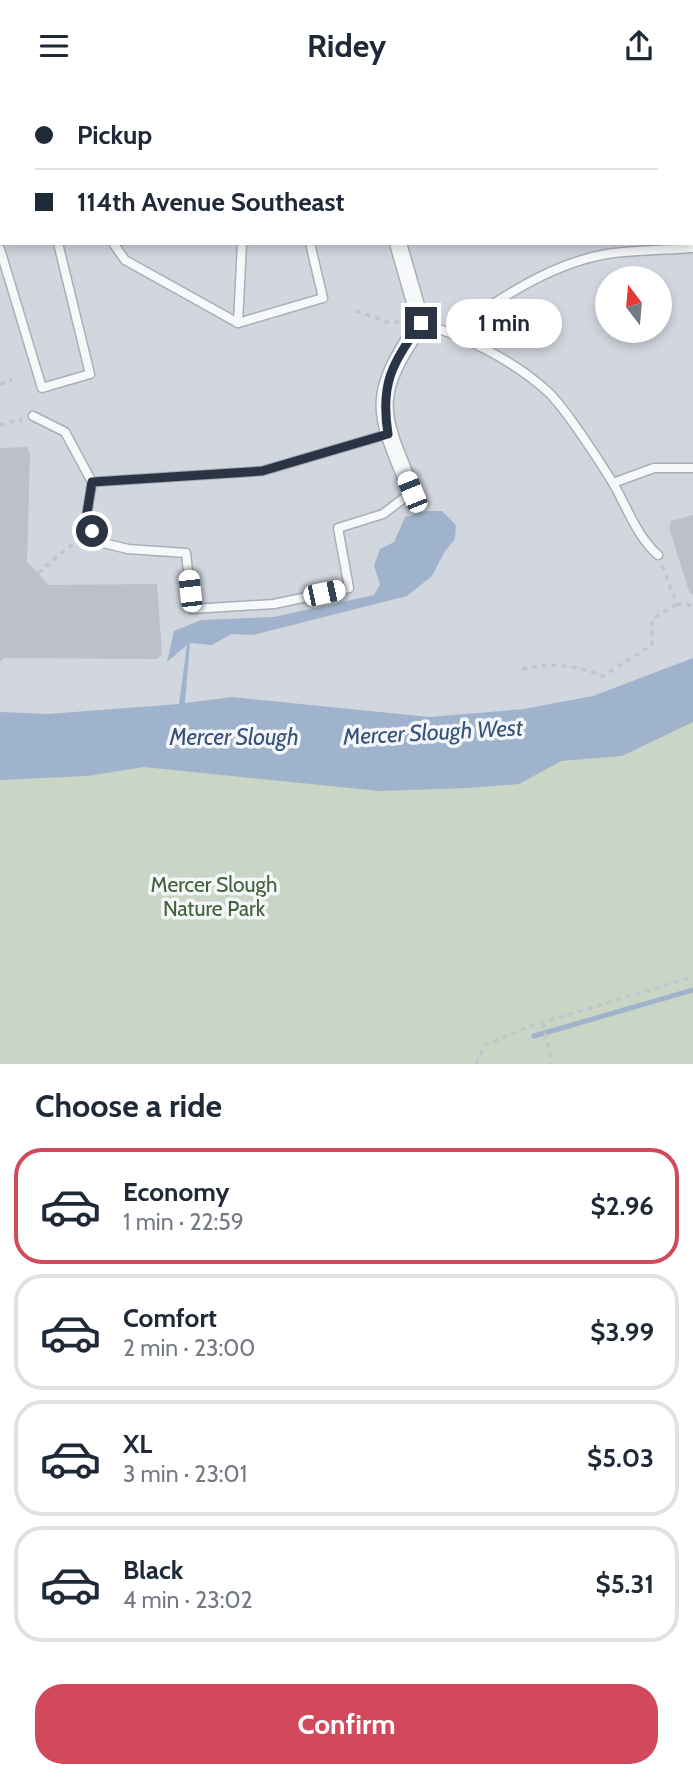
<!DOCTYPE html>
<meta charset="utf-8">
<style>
:root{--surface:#fff;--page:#f2f2f3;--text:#1f2937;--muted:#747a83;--line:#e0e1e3;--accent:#d1495b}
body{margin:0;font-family:Cabin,sans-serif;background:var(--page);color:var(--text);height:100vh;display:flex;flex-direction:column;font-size:26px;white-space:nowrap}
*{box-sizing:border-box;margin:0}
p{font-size:23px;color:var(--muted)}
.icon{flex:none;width:38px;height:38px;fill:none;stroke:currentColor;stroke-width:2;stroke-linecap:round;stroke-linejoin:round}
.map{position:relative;height:973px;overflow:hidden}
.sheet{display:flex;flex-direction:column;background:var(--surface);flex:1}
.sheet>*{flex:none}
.top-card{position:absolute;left:0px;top:0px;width:693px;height:154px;box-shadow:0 4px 10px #0003;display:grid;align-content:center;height:154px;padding:0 35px;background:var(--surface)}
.needle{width:46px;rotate:344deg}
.tools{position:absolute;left:595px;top:175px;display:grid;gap:14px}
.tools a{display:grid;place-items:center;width:77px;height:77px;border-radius:50%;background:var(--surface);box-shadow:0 4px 10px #0003;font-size:35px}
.end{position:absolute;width:32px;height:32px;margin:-16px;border:9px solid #2b3445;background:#fff;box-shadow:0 0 0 4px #fff}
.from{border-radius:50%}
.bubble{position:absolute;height:49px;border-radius:24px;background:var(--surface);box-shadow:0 4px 10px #0003;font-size:23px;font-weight:700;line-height:49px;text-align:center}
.car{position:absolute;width:21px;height:42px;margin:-21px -10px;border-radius:9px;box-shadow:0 0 5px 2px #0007;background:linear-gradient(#fff 24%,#345 0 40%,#fff 0 76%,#345 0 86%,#fff 0)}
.top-card b{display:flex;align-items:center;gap:24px;height:66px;font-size:26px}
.top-card b+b{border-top:2px solid var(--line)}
.top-card i{width:18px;height:18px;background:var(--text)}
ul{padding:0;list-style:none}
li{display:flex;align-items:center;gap:21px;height:116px;margin:0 14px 10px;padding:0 21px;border:4px solid var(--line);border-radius:28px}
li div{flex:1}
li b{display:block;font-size:26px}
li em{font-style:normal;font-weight:700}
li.on{border-color:var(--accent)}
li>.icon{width:63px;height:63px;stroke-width:1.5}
h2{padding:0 35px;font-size:32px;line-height:84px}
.primary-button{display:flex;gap:14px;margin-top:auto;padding:14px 35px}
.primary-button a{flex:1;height:80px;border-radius:28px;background:var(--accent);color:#fff;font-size:28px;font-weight:700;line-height:80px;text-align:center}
header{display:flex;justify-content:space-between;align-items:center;height:91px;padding:0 35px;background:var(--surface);font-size:32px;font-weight:700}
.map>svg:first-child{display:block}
.built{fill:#d2d6de;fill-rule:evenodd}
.green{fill:#c9d6c5}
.water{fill:#9fb4cc}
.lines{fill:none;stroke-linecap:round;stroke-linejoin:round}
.stream{stroke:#9fb4cc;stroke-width:5}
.building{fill:#bbc0ca}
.service-casing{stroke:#a9aeb7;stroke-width:11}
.minor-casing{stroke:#a9aeb7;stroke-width:19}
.path{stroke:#c2c5cb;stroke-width:3.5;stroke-dasharray:5 5;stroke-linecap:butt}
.service{stroke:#f7f8fa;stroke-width:8}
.minor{stroke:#f7f8fa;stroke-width:16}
.route{stroke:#2b3445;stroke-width:9}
.labels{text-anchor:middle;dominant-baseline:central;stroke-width:7;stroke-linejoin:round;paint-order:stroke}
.park-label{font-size:21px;fill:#3f6138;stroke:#f4f6f9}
.water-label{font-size:23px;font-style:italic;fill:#34527a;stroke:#f4f6f9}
</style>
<header><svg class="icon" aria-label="menu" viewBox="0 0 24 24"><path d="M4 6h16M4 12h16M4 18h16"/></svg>Ridey<svg class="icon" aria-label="share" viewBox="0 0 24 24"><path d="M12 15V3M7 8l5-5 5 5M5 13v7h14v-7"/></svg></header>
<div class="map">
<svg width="693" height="973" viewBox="0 0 693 973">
<rect width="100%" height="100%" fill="#e4e7ec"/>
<path class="built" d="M0,0H693V599L573,645L0,653ZM2,2H691V152H2ZM607,187H660V240H607Z"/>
<path class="green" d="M693,599V973H0V653L320,648Z"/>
<path class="water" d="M426,420H442L456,434L455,448L445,460L432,485L407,505L253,544L231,543L212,554L190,552L185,612L232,606L429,626L524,618L593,605L693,567V631L622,665L561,670L519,693L469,697L380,700L144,676L87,685L0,689V621L48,623L179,613L187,554L167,571L174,540L201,529L274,526L374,504L380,493L374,475L380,458L394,451L405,426Z"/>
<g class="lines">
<path class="stream" d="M534,945L693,899"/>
</g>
<g class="building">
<path d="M27,356L30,361L27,471L49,494L157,493L162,563L157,568L4,567L0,571V357Z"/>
<path d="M693,424V503H690L669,437L671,430Z"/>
</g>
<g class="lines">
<g class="service-casing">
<g id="service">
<path d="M42,2L43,0"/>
<path d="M219,2L220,0"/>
<path d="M481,2L482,0"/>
<path d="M542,2L543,0"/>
<path d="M0,75L2,70"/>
<path d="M691,96H693"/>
<path d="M0,98L2,99"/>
<path d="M113,152L125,169L238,232L323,207L310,152"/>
<path d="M0,158L42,297L90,283L58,152"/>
<path d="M238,232L242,152"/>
<path d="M421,232C464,245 513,269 547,300C564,315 600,371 613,392C628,418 636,444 658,464"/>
<path d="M450,241C499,209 548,173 607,163C635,159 665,159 693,157"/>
<path d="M33,325L65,341L92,391L87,422L92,440L103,452L128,458L186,462L192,518L274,513L349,497L338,437L383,423L412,401"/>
<path d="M92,391L262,380L388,343"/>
<path d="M613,392L654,377H693"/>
</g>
</g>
<g class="minor-casing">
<g id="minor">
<path d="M406,2L407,0"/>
<path d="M398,152L421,232C369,307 379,321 412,401"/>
</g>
</g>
<g class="path">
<path d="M3,0L6,2"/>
<path d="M356,220L387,231H401"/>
<path d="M0,293L12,289"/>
<path d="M0,334L22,328"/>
<path d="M662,475L677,513L693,514"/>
<path d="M38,482L81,446"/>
<path d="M522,578C552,571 574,574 603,585L652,554V528L677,513"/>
<path d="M543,932L552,973"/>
<path d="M476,973L485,954L531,935L693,886"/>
</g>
<use href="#service" class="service"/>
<use href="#minor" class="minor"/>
</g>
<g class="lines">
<path class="route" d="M92,440L87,422L92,391L262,380L388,343C380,292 392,273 421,232"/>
</g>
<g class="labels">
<g class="park-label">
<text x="214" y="793">Mercer Slough<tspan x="214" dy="24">Nature Park</tspan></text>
</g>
<g class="water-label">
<text transform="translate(433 641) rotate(-3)">Mercer Slough West</text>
<text x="234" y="646">Mercer Slough</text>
</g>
</g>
</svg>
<div class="tools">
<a><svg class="needle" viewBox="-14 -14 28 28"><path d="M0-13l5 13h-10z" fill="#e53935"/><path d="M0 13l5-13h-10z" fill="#747a83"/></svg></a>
</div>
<i class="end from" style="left:92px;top:440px"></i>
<i class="end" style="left:421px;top:232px"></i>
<div class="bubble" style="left:446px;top:208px;width:116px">1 min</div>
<i class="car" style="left:412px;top:401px;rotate:338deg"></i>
<i class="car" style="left:190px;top:500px;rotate:354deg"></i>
<i class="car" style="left:324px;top:502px;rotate:78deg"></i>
<div class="top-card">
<b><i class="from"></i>Pickup</b>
<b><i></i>114th Avenue Southeast</b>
</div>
</div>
<section class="sheet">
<h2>Choose a ride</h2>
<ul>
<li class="on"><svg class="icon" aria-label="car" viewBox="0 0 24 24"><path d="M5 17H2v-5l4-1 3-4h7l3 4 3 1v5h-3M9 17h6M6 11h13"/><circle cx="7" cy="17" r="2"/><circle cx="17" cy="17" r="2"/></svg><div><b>Economy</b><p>1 min · 22:59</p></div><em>$2.96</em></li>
<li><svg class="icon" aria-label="car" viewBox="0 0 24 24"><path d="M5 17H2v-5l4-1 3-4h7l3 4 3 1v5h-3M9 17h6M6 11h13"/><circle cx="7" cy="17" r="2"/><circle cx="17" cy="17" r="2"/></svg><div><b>Comfort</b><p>2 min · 23:00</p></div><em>$3.99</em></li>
<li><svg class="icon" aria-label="car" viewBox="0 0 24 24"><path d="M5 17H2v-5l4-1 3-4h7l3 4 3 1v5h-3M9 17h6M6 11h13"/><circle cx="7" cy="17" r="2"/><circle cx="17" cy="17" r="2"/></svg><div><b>XL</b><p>3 min · 23:01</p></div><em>$5.03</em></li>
<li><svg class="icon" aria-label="car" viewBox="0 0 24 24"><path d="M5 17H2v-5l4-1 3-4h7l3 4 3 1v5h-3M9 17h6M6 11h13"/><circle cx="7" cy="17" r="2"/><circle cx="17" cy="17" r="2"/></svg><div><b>Black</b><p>4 min · 23:02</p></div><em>$5.31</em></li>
</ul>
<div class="primary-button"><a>Confirm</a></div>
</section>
